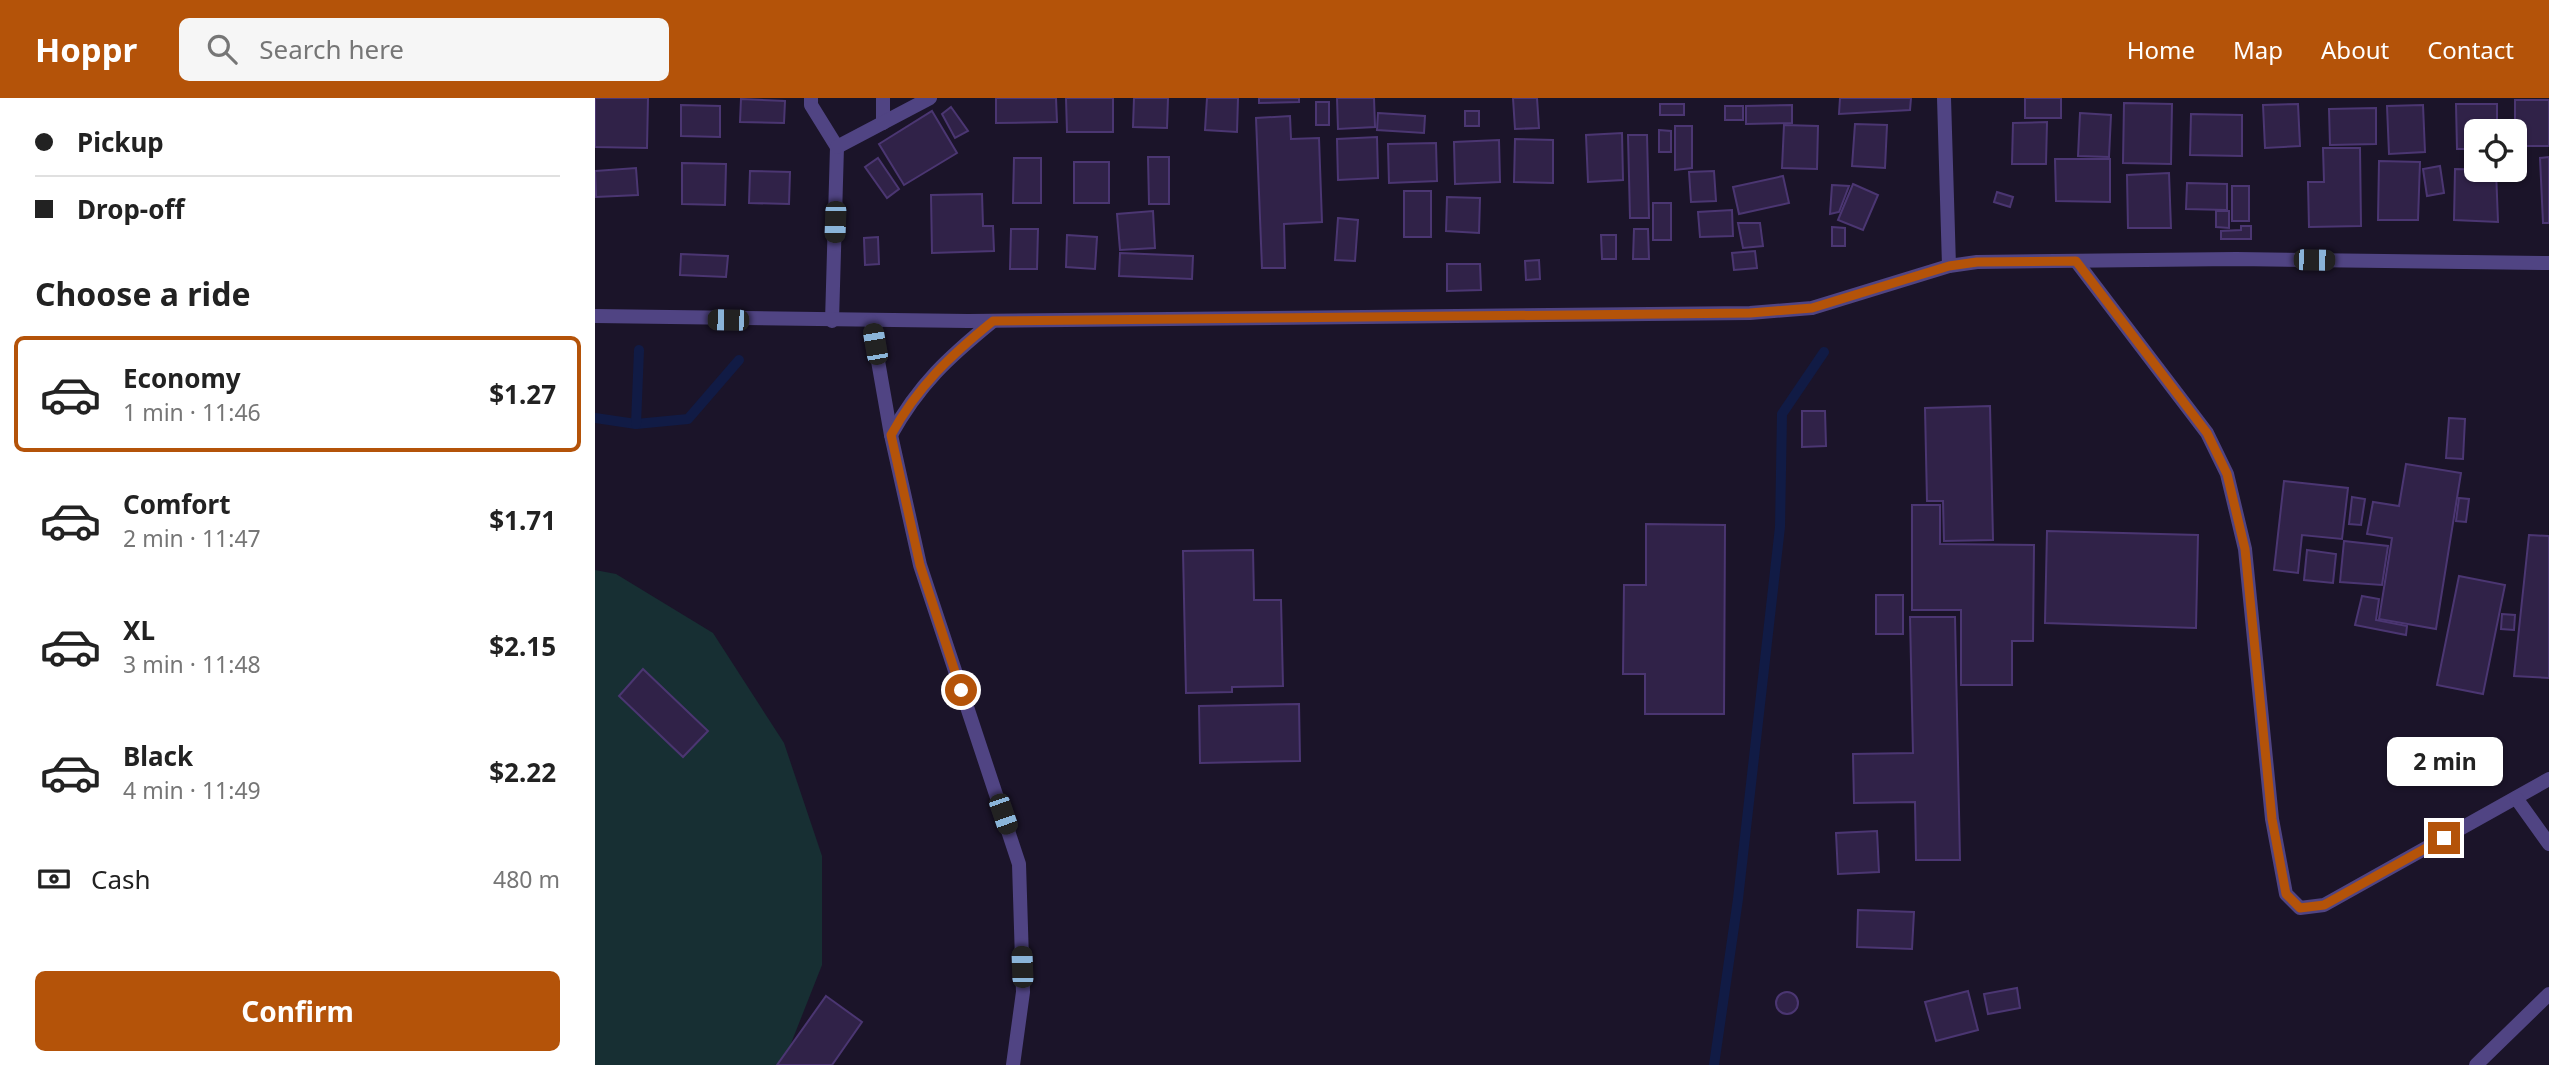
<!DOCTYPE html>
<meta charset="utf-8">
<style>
:root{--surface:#fff;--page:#f6f6f6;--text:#222;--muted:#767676;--line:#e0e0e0;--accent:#b45309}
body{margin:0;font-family:"Noto Sans",sans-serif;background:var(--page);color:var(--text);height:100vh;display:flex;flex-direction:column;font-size:26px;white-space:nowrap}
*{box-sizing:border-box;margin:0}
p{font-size:23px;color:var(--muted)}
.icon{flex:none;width:38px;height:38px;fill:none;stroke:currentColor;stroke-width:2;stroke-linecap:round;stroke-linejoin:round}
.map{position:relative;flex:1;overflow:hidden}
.panel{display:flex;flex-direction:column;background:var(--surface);width:595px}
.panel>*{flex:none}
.hud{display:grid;align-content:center;height:154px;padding:0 35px;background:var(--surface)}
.tools{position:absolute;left:1869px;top:21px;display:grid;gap:14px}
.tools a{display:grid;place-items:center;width:63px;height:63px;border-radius:10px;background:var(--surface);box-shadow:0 2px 5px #0004;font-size:35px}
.end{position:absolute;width:32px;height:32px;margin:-16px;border:9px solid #b45309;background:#fff;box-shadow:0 0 0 4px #fff}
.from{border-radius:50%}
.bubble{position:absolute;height:49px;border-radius:10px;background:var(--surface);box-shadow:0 2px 5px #0004;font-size:23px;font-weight:700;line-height:49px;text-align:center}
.car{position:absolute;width:21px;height:42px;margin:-21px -10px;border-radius:9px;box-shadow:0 0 5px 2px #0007;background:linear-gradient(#222 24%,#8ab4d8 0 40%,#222 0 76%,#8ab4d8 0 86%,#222 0)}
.hud b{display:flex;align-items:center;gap:24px;height:66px;font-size:26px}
.hud b+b{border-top:2px solid var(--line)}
.hud i{width:18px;height:18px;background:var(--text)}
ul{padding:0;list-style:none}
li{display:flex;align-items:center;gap:21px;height:116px;margin:0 14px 10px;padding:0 21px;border:4px solid transparent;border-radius:10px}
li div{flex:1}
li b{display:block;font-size:26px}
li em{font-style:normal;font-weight:700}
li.on{border-color:var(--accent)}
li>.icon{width:63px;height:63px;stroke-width:1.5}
h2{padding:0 35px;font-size:32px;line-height:84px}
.pay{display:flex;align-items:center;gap:18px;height:77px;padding:0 35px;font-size:26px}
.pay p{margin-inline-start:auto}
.button{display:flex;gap:14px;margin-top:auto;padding:14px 35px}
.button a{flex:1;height:80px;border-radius:10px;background:var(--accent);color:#fff;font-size:28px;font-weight:700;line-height:80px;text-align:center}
header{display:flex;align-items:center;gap:42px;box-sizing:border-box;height:98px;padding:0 35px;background:var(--accent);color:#fff}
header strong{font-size:33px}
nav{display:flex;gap:38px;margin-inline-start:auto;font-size:24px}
.search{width:490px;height:63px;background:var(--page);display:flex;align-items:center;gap:18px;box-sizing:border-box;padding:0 24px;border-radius:10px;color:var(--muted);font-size:26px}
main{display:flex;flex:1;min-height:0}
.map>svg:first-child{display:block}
.green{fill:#172f33}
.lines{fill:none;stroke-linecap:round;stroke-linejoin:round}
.stream{stroke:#111b45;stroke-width:10}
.building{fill:#302248;stroke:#4b3672;stroke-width:2}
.minor{stroke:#504483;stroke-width:14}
.tertiary{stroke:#504483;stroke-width:14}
.route{stroke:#b45309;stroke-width:9}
</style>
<header>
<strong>Hoppr</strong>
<div class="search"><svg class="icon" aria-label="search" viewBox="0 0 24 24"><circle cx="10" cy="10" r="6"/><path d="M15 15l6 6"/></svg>Search here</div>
<nav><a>Home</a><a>Map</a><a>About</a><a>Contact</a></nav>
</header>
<main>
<section class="panel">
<div class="hud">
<b><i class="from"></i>Pickup</b>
<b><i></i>Drop-off</b>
</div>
<h2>Choose a ride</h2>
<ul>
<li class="on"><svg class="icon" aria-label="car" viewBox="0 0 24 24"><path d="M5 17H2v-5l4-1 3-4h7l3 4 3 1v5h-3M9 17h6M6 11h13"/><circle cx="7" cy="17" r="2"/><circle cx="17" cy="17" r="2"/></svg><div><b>Economy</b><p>1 min · 11:46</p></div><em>$1.27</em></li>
<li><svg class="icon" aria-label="car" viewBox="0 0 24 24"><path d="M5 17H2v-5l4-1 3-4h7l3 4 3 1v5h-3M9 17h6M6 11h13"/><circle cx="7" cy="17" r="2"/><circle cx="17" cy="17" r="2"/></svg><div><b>Comfort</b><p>2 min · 11:47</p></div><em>$1.71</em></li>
<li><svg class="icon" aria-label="car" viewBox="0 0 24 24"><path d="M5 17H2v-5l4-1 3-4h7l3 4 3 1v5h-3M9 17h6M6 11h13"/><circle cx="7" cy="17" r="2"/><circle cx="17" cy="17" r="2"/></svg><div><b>XL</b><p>3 min · 11:48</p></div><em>$2.15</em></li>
<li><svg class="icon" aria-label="car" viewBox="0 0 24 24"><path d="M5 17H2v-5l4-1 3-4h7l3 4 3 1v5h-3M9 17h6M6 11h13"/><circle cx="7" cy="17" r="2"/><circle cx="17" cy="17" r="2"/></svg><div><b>Black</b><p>4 min · 11:49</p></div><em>$2.22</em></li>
</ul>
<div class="pay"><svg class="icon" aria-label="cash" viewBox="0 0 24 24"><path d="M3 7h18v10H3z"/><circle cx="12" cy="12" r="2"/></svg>Cash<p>480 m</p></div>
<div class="button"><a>Confirm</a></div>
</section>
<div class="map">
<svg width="1954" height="967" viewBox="0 0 1954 967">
<rect width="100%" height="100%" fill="#1b1429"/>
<path class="green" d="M0,472L21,476L118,535L189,645L227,758V867L193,953L181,967H0Z"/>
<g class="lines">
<g class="stream">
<path d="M0,320L41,326L93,321L144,262"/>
<path d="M41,326L44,252"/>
<path d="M1119,967L1143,801L1185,429L1187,316L1229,254"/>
</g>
</g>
<g class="building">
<path d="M0,0H53L52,50L0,49Z"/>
<path d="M401,0H461L462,24L401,25Z"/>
<path d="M471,0H518V34H472Z"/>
<path d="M539,0H573L572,30L538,29Z"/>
<path d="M612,0H643L642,34L610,32Z"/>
<path d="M664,0H704V4L664,5Z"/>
<path d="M742,0H779L780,29L743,31Z"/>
<path d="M918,0H942L944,30L920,31Z"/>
<path d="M1245,0H1316L1315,12L1244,16Z"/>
<rect x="1430" y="0" width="36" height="20"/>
<path d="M146,1L190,3L189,25L145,24Z"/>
<rect x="1920" y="2" width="34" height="46"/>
<rect x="721" y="4" width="13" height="23"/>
<path d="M1529,5L1577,6L1576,66L1528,65Z"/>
<rect x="1065" y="6" width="24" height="11"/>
<path d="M1703,6L1705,48L1670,50L1668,7Z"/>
<path d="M1861,6H1902V33H1881V51H1862Z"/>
<path d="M86,7L125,8V39L86,38Z"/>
<path d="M1197,7V25L1151,26V8Z"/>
<path d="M1828,7L1830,54L1794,56L1792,8Z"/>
<rect x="1130" y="8" width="18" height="14"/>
<path d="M356,9L373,33L360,40L347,16Z"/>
<path d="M1781,10V46L1735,47L1734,11Z"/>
<path d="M337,13L362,55L309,87L284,46Z"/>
<rect x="870" y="13" width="14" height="15"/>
<path d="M783,15L830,18L829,35L782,32Z"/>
<path d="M1485,15L1516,17L1514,59L1483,58Z"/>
<path d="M1596,16L1647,17V58L1595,57Z"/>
<path d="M695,18L696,41L724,40L727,124L689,126L690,170H667L661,20Z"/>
<path d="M1452,24L1451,66H1417L1418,25Z"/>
<path d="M1260,26L1292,27L1290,70L1257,68Z"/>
<path d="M1189,27L1223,28L1222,71L1187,70Z"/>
<path d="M1080,28H1097V70L1080,72Z"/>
<path d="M1064,32L1076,33V54H1064Z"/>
<path d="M1027,35L1028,82L993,84L991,37Z"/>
<path d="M1033,37H1052L1054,120H1035Z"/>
<path d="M782,39L783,80L743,82L742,41Z"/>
<path d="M920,41L958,42V85L919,84Z"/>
<path d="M904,42L905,84L860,86L859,44Z"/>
<path d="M841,45L842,83L794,85L793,46Z"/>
<path d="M1728,50H1765L1766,128L1714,129L1713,84H1729Z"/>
<path d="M553,59H574V106H554Z"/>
<path d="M1954,59V125H1948L1945,60Z"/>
<path d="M283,60L304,91L292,100L270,69Z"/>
<path d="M419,60H446V105H418Z"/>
<path d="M1460,61H1515V104L1461,103Z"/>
<path d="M1784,63L1825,64L1823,122H1783Z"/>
<rect x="479" y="64" width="35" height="41"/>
<path d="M87,65L131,66L130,107L87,106Z"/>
<path d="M1845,68L1849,95L1832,98L1828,71Z"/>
<path d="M41,70L43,97L1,99L0,73Z"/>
<path d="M1860,71L1901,72L1903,124L1859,122Z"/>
<path d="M155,73L195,74L194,106L154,105Z"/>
<path d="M1119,73L1121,103L1096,104L1094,74Z"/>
<path d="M1574,75L1576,130H1533L1532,77Z"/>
<path d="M1188,78L1194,105L1144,116L1138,89Z"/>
<path d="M1592,85L1632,86V112L1591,111Z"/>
<path d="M1258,86L1283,97L1268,132L1243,122Z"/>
<path d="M1237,87L1254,88L1244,114L1235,116Z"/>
<rect x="1637" y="88" width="17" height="35"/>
<rect x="809" y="93" width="27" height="46"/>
<path d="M1402,94L1418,99L1415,109L1399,104Z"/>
<path d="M387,96L388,128H398L399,153L337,155L336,97Z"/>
<path d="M852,99L885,100L884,135L851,133Z"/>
<rect x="1058" y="105" width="18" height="37"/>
<path d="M1137,112L1138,138L1105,139L1103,114Z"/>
<path d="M558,113L560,150L525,152L522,116Z"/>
<path d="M1621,113H1634V130L1621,129Z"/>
<path d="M743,120L763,122L760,163L740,162Z"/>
<path d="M1143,125H1165L1168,148L1148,150Z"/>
<path d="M1646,128H1656V141H1626V133L1646,132Z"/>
<path d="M1237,129L1250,130V148H1237Z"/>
<path d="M416,131H443L442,171H415Z"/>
<path d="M1039,131H1053L1054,161H1038Z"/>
<path d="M472,137L502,139L500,171L471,169Z"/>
<path d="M1006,137H1021V161H1007Z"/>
<path d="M283,139L284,166L270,167L269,140Z"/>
<path d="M1160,153L1162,170L1139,172L1137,155Z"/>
<path d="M525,155L598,158L597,181L524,178Z"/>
<path d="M86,156L133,158L131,179L85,177Z"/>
<path d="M944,162L945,181L931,182L930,163Z"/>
<path d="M852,166H885L886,192L852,193Z"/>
<path d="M1395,308L1398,442L1349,443L1348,403H1332L1330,310Z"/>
<path d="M1207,313H1230L1231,348L1207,349Z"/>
<path d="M1854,320L1870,321L1868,361L1851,360Z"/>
<path d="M1811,366L1866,375L1841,531L1784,521L1797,440L1772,436L1778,404L1804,408Z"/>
<path d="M1689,383L1753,390L1747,441L1707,437L1703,475L1679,472Z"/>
<path d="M1757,399L1770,401L1766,427L1754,426Z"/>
<path d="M1864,400L1874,401L1871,424L1861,423Z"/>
<path d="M1317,407H1345V446L1439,447L1438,543H1417V587H1366V512H1317Z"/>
<path d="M1051,426L1130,427L1129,616H1050V576H1028L1029,487H1051Z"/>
<path d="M1452,433L1603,437L1601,530L1450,525Z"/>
<path d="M1934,437L1954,438V580L1919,578Z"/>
<path d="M1749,443L1793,448L1787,487L1745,484Z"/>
<path d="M658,452L659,502H686L688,588L637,589V594L591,595L588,453Z"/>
<path d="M1712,452L1741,456L1738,485L1709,482Z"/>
<path d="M1864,478L1910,487L1888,596L1842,587Z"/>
<rect x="1281" y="497" width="27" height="39"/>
<path d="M1767,498L1784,501L1781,522L1812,528L1811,537L1760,527Z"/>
<path d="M1907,516L1920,517L1919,532L1906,531Z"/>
<path d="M1315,519H1360L1365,762H1321L1320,704L1259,705L1258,656L1318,655Z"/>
<path d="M48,571L113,633L88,659L24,598Z"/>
<path d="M704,606L705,663L605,665L604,608Z"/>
<path d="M1282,733L1284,774L1243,776L1241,735Z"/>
<path d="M1263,812L1319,814L1317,851L1262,849Z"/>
<path d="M1422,890L1425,910L1393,916L1389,896Z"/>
<path d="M1373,893L1383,932L1341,943L1330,904Z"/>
<circle cx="1192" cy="905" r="11"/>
<path d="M231,898L267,924L237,967H182Z"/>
</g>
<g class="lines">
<g class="minor">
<path d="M216,0V7L242,49L237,223"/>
<path d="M288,25V0"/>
<path d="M242,49L335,0"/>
<path d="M1481,163L1612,335L1632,376L1650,451L1677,721L1691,796L1705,810L1729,807L1954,681"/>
<path d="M1921,700L1954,746"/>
<path d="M1881,967L1954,896"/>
</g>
<g class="tertiary">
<path d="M1349,0L1354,168"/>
<path d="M0,218L373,223L1155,215L1217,210L1354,168L1382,164L1641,161L1954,165"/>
<path d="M276,223L296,337L325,467L424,766L428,894L418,967"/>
<path d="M296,337C324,286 354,259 398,223"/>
</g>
</g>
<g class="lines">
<path class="route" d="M366,592L325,467L296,337C323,288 355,258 398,223L1155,215L1217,210L1354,168L1382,164L1481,163L1612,335L1632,376L1650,451L1677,721L1691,796L1705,810L1729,807L1849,740"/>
</g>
</svg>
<div class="tools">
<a><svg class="icon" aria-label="locate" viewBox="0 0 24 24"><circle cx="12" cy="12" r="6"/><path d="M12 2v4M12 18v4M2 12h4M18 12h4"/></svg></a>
</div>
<i class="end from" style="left:366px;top:592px"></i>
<i class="end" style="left:1849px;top:740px"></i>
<div class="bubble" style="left:1792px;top:639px;width:116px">2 min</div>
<i class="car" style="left:240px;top:124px;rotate:182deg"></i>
<i class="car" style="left:1719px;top:162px;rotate:91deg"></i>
<i class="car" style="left:133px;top:222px;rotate:271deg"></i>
<i class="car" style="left:280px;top:246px;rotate:350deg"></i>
<i class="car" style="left:408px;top:716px;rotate:161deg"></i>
<i class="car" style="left:427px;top:869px;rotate:358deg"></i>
</div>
</main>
